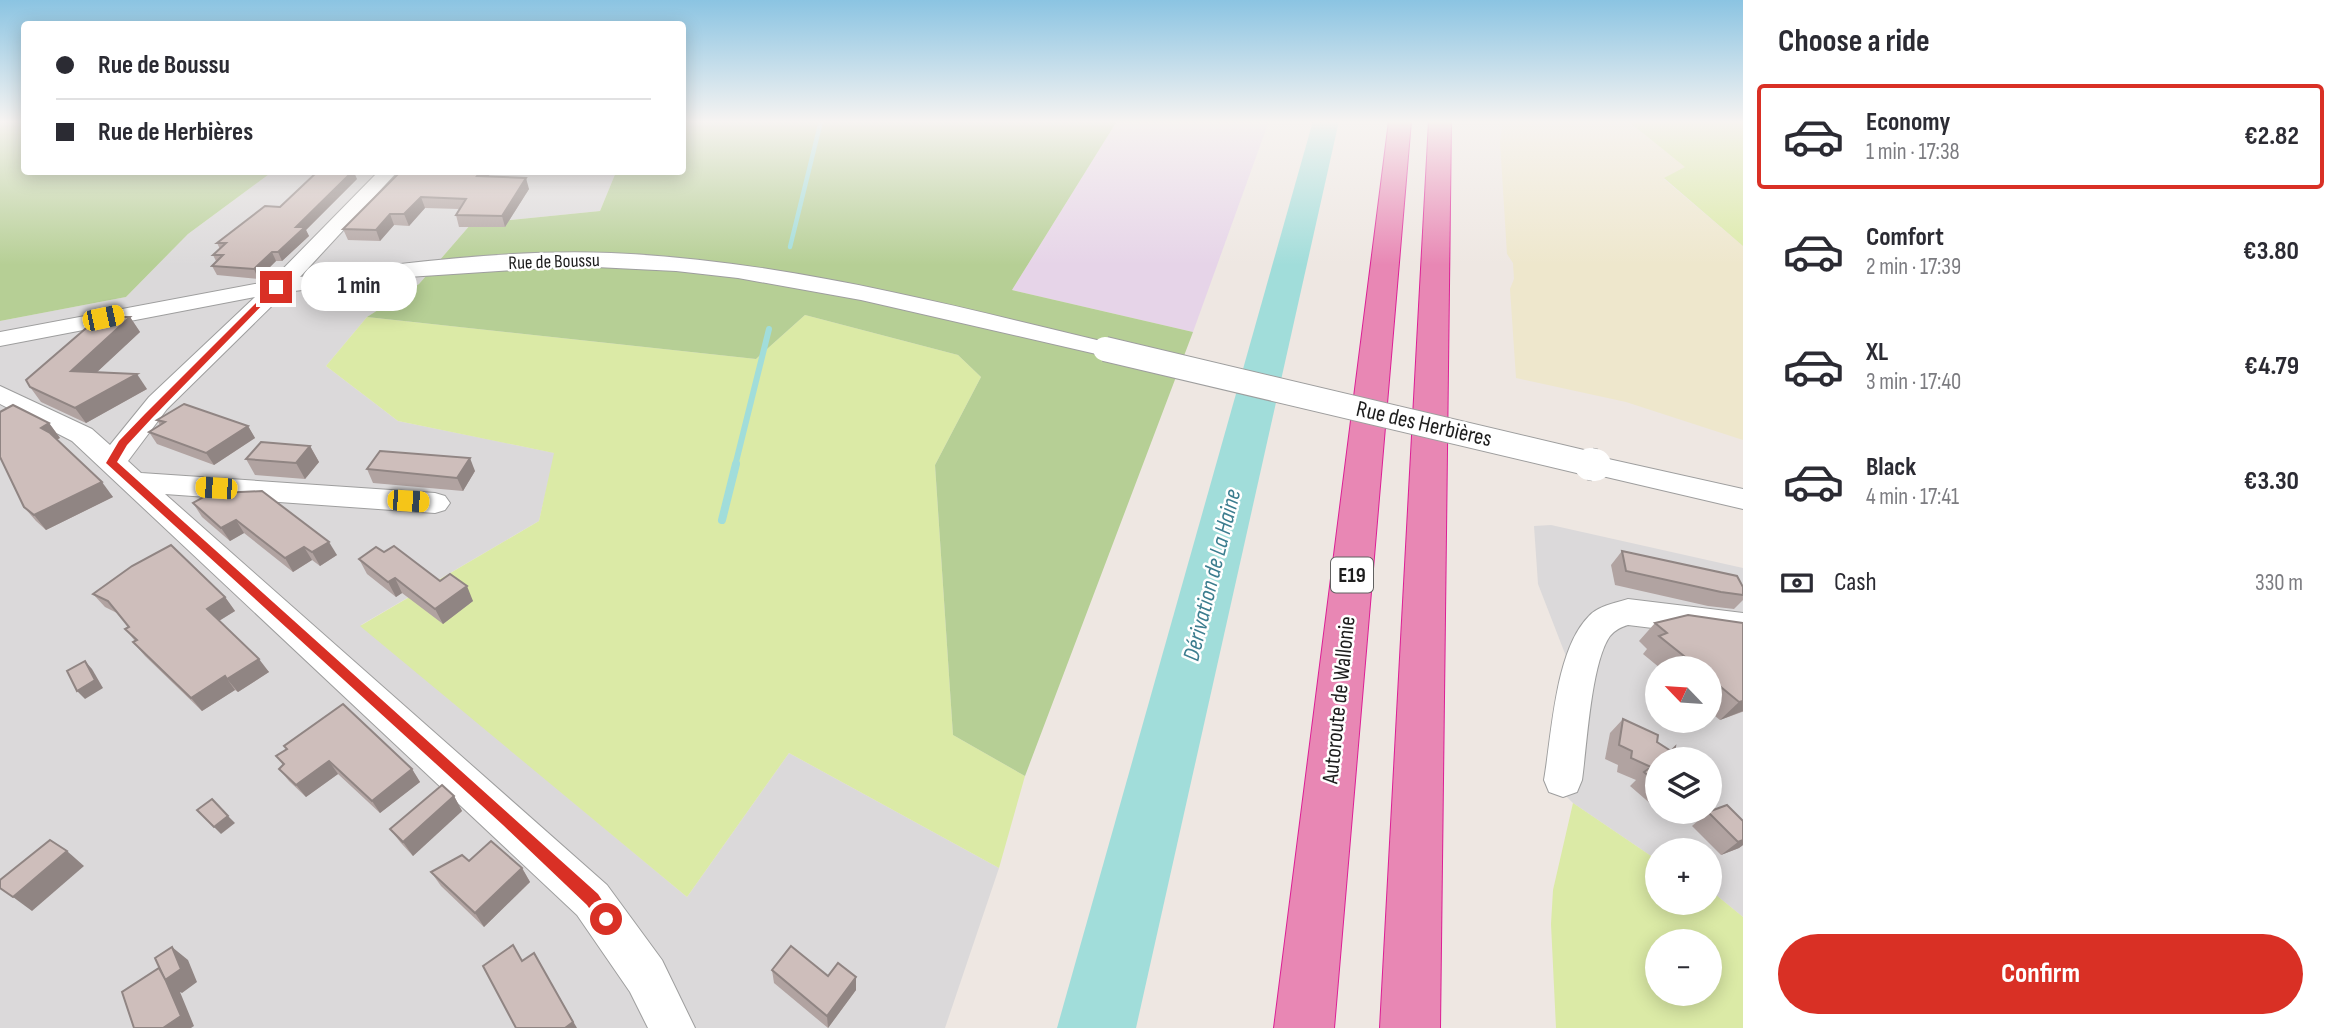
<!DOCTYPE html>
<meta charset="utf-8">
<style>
:root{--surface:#fff;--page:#f7f7f7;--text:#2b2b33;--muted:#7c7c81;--line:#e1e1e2;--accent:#d93025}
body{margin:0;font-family:"Sofia Sans Condensed",sans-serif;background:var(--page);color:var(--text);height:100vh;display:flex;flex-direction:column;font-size:26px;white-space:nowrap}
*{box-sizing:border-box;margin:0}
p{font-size:23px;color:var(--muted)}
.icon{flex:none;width:38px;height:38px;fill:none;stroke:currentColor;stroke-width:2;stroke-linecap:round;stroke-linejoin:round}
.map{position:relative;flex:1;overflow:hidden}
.panel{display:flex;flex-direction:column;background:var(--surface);width:595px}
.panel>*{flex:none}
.banner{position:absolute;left:21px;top:21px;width:665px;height:154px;border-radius:7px;box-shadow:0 4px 18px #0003;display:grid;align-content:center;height:154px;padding:0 35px;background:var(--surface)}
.needle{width:46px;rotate:295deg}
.fabs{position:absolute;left:1645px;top:656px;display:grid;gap:14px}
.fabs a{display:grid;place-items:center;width:77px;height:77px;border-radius:50%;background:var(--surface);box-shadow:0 4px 18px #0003;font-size:35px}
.end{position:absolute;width:32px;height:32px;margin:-16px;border:9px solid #d93025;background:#fff;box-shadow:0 0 0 4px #fff}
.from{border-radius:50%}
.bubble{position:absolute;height:49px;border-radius:24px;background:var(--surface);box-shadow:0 4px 18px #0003;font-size:23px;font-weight:700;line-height:49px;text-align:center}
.car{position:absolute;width:21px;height:42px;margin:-21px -10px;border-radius:9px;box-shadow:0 0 5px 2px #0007;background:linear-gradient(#f5c518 24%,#345 0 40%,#f5c518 0 76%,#345 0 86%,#f5c518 0)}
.banner b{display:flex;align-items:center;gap:24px;height:66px;font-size:26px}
.banner b+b{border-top:2px solid var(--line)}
.banner i{width:18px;height:18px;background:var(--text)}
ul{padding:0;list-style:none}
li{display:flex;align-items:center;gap:21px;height:105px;margin:0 14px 10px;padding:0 21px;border:4px solid transparent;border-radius:7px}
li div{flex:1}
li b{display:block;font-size:26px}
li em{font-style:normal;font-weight:700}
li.on{border-color:var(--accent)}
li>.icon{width:63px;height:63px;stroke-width:1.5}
h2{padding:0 35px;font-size:32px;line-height:84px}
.pay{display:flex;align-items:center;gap:18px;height:77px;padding:0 35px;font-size:26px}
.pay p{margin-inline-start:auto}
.primary-button{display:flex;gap:14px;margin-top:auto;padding:14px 35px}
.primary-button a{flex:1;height:80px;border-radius:42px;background:var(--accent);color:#fff;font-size:28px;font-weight:700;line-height:80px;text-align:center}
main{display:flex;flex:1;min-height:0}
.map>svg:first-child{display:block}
.residential{fill:#dbd9da;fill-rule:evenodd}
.industrial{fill:#e6d4e8}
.farmland{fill:#eee7cc}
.grass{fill:#dbeaa6;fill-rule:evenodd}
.forest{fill:#b6cf95}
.water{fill:#a1ddda}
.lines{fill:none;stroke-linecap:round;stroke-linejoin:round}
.stream-far2{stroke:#a1ddda;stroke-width:4.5}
.stream-far1{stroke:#a1ddda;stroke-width:6}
.stream{stroke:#a1ddda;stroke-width:8}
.minor-casing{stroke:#9e9e9e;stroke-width:2}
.highway-casing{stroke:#dc1f95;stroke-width:2}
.minor{fill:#fff;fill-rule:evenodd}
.highway{fill:#e887b4;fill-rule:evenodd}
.minor-bridge-far1-casing{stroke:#9e9e9e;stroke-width:26;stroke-linecap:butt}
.minor-bridge-casing{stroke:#9e9e9e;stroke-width:33;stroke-linecap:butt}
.minor-bridge-far1{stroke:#fff;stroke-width:24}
.minor-bridge{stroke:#fff;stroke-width:32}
.wall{fill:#b1a3a1}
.shaded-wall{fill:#908583}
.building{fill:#cebebb;stroke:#908583;stroke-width:2}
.route{fill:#d93025}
.labels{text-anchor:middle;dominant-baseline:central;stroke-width:5;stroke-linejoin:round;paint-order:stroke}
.far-street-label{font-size:19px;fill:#1d1d1d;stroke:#fff}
.shield{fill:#fff;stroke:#616161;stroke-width:2}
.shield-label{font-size:21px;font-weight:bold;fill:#1d1d1d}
.street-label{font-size:23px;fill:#1d1d1d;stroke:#fff}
.water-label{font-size:24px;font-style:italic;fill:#3c7d8f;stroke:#fff}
</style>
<main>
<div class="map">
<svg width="1743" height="1028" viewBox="0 0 1743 1028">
<rect width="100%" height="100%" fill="#eee7e2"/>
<g class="residential">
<path d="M272,172H616L600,211L471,224L419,284L367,317L326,366L398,421L555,453L539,521L361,625L687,897L789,753L999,868L945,1028H0V321L126,297L188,234Z"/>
<path d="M1551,525L1743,568V917L1710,890V850H1657V860L1573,803L1560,790L1569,664L1538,584L1534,526ZM1657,668H1710V721H1657ZM1657,760H1710V812H1657Z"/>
</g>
<path class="industrial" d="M1117,121H1269L1193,332L1012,290Z"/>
<path class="farmland" d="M1498,121H1628L1686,167L1664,179L1743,246V440L1626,402L1516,378L1510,289L1514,279L1513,263L1507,254L1500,142L1502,127Z"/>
<g class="grass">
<path d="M1628,121H1743V246L1664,178L1685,167Z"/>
<path d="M805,315L958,355L981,377L935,465L953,735L1025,776L999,868L789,753L687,897L360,626L539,521L554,453L398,421L326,366L367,317L756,359Z"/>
<path d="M1573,803L1657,860V903H1710V890L1743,917V1028H1556L1551,924L1553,890ZM1657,942H1710V994H1657Z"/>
</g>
<g class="forest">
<path d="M0,121H24V172H272L188,234L126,297L0,321Z"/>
<path d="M683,121H1117L1012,290L1193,332L1025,776L953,735L935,465L981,377L958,355L805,315L756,359L367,317L419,284L471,224L600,211L616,172H682Z"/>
</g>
<path class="water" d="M1313,121H1339L1136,1028H1057Z"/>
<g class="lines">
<path class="stream-far2" d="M790,247L821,121"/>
<path class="stream-far1" d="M735,466L769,329"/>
<path class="stream" d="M722,520L736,464"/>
<g class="minor-casing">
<g id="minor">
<path d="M378,172H397L300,277C402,263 508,249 611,253C779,260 943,303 1105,342L1114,344L1117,349L1114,354L1105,356L861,300L738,278L676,271L576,266L408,277L286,292L167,409L128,461L141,473L435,493L445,496L450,503L445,510L435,513L165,494L607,885L662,960L695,1028H648L630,992L577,915L72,441L0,404V386L92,429L110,445L149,397L255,297L0,346V332L271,281Z"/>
<path d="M1595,456L1743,489V509L1585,472L1581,465L1585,458Z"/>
<path d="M1628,599L1743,613V639L1628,625C1621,627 1615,630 1610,636C1591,663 1587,745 1582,780L1577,792L1563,797L1549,792L1544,780C1552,734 1555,650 1589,616C1598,606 1615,603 1628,599Z"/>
</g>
</g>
<g class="highway-casing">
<g id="highway">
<path d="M1389,121H1411L1334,1028H1274Z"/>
<path d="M1429,121H1451L1440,1028H1380Z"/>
</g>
</g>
<use href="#minor" class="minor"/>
<use href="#highway" class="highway"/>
<g class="minor-bridge-far1-casing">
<path id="minor-bridge-far1" d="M1105,349L1595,465"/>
</g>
<g class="minor-bridge-casing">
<path id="minor-bridge" d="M1590,464L1595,465"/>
</g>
<use href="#minor-bridge-far1" class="minor-bridge-far1"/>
<use href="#minor-bridge" class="minor-bridge"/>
</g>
<g class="wall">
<path d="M400,172H492L488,176L529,189L505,227H459L456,215L459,209L425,208L409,226L394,225L380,241L348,240L343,229Z"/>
<path d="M357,179L306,230L309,236L282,261H276L258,279L217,275L212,266L216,261L213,255L220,249L217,243L280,207Z"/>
<path d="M130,317L140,332L97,372L147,389L86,423L41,402L30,387Z"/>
<path d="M157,420L248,426L255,438L214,465L157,444L149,432L160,425Z"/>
<path d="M49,423L60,438L57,439L113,497L46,530L36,521L24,507L3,464Z"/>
<path d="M310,446L319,462L305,479L255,475L246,459Z"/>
<path d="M367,469L475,471L463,491L373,483Z"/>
<path d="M216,497L337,555L320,566L312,560L293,572L244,533L230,541L202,517L193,503Z"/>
<path d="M1622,551L1743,587V600L1734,609L1708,606L1615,585L1611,565Z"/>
<path d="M384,552L440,581L473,601L443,624L402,593L396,597L367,574L359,559Z"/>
<path d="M93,594L225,597L235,611L219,621L269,672L238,692L235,690L202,711L145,656L133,642L135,641L125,629L129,627L119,614L105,607Z"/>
<path d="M1655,623H1743V712H1742L1720,720L1710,712V668H1660L1643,654L1647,649L1639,641Z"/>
<path d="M1623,719L1657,760V800L1652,805L1630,786L1636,780L1617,772L1618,765L1605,759L1610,733Z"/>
<path d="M276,756L412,769L420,782L380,813L338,774L306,797L289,781L279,769L283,765Z"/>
<path d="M454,796L462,811L413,856L401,843L390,829Z"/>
<path d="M1708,812L1743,821V845L1739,848L1721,855L1692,826Z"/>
<path d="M469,861L522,868L530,882L484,927L441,886L431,872Z"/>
<path d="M772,970L828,976L856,977V990L828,1028L774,983Z"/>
</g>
<g class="shaded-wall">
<path d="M348,172H354L357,179L306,230L309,236L282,261L278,252L296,227Z"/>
<path d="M480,172H492L480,187L477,176Z"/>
<path d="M526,178L529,189L505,227L502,216Z"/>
<path d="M421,197L425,208L409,226L404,214Z"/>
<path d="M390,214L394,225L380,241L376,230Z"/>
<path d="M272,252L276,261L258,279L254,269Z"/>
<path d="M130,317L140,332L82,386L71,371Z"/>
<path d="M137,374L147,389L86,423L75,408Z"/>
<path d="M49,423L60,438L53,442L41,428Z"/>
<path d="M248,426L255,438L214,465L206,453Z"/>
<path d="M310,446L319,462L305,479L296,463Z"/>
<path d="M470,458L475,471L463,491L457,478Z"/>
<path d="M102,482L113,497L46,530L34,515Z"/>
<path d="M236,520L244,533L230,541L221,528Z"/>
<path d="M329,542L337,555L320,566L312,552Z"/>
<path d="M304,547L312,560L293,572L285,558Z"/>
<path d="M395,578L402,593L396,597L388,582Z"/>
<path d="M467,586L473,601L443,624L435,609Z"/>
<path d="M225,597L235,611L217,622L207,609Z"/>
<path d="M259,659L269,672L238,692L227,679Z"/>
<path d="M85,661L92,669L103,688L85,699L77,691Z"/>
<path d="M225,676L235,690L202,711L191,698Z"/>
<path d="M1743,701V711L1720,720L1739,702Z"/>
<path d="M329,761L338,774L306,797L296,785Z"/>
<path d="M412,769L420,782L380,813L372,801Z"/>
<path d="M454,796L462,811L413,856L403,842Z"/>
<path d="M228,816L235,823L221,834L214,827Z"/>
<path d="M1743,840V845L1739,848L1721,855L1738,842Z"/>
<path d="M67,851L84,866L32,911L13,897Z"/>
<path d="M522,868L530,882L484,927L475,913Z"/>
<path d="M172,947L188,960L197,982L182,993L180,992L194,1026L191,1028H163L165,980Z"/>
<path d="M534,953L577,1028H565Z"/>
<path d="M856,977V990L828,1028L827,1016Z"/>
</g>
<g class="building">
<path d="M317,172H352L296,227H305L278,252H272L254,269L212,266L223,255H213L226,243H217L265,206L280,207Z"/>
<path d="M400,172H480L477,176L526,178L502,216L456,215L466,199L421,197L404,214H390L376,230L343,229Z"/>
<path d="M99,317H130L71,371L137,374L75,408L30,387L26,380Z"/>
<path d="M184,404L248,426L206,453L149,432L165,422L157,420Z"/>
<path d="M13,405L49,423L41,428L50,433L102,482L34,515L24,507L0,457V412Z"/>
<path d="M261,442L310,446L296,463L246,459Z"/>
<path d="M380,451L470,458L457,478L367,469Z"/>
<path d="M262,491L329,542L312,552L304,547L285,558L236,520L221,528L193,503L211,493L216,497L220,493Z"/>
<path d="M171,545L225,597L207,609L259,659L227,679L225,676L191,698L133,642L137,640L125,629L129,627L108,601L93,594L132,566Z"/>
<path d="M394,546L440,581L450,574L467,586L435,609L395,578L388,582L359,559L376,547L384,552Z"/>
<path d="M1622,551L1737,576L1743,587V595L1721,592L1626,571Z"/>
<path d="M1688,615L1743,623V701L1739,702L1710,678V668H1699L1659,636L1667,633L1655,623Z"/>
<path d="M85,661L95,680L77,691L67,671Z"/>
<path d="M343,704L412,769L372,801L329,761L296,785L279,769L284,764L276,756L287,749L284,746Z"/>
<path d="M1623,719L1658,735L1657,742L1671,751L1675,747L1673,760H1657V783L1644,772L1651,767L1631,758L1632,751L1619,745Z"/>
<path d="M442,785L454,796L403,842L390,829Z"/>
<path d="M212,799L228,816L214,827L197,810Z"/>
<path d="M1727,805L1743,821V840L1738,842L1708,812Z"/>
<path d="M50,840L67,851L13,897L0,888V880Z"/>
<path d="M491,841L522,868L475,913L431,872L462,855L469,861Z"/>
<path d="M513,945L522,961L534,953L573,1022L565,1028H516L483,966Z"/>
<path d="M791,946L828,976L838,963L856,977L827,1016L772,970Z"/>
<path d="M172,947L181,969L165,980L155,958Z"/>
<path d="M159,968L166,981L181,1016L163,1028H134L122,992Z"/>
</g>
<linearGradient id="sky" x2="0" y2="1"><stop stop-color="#8bc4e2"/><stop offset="0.46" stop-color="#f7f4f2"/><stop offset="1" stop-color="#f7f4f2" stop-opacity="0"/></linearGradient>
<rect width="1743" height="265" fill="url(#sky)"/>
<path class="route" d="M273,286L280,287L152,418L127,445L117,462L598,894L614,919L611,924L606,927L600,924L587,905L503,825L106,463L119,441L145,414Z"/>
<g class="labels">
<g class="far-street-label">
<text transform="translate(554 262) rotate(-2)">Rue de Boussu</text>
</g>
<rect class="shield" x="1331" y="557.5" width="42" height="35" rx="5"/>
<g class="shield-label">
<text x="1352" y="575">E19</text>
</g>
<g class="street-label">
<text transform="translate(1424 424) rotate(13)">Rue des Herbières</text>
<text transform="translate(1339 700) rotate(-84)">Autoroute de Wallonie</text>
</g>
<g class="water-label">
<text transform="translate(1212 575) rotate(-76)">Dérivation de La Haine</text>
</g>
</g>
</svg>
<div class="fabs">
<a><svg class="needle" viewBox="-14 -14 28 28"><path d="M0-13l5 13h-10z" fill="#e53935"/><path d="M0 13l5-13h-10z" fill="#7c7c81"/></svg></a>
<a><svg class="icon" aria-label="layers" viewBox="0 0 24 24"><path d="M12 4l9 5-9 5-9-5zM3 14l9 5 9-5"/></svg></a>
<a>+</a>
<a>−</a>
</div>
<i class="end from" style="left:606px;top:919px"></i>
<i class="end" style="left:276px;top:287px"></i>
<div class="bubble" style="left:301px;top:262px;width:116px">1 min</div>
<i class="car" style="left:103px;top:318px;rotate:78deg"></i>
<i class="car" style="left:216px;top:488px;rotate:274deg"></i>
<i class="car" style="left:408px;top:501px;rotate:94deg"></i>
<div class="banner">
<b><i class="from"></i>Rue de Boussu</b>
<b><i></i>Rue de Herbières</b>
</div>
</div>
<section class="panel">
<h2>Choose a ride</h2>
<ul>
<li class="on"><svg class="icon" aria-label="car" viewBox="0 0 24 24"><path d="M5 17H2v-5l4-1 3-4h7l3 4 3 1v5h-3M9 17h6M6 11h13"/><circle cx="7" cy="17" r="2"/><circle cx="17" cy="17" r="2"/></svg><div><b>Economy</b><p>1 min · 17:38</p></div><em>€2.82</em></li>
<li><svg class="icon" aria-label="car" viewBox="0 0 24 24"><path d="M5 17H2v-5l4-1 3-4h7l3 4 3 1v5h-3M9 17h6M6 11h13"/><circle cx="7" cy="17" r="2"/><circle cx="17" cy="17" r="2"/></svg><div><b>Comfort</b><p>2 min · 17:39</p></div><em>€3.80</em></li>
<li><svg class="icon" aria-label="car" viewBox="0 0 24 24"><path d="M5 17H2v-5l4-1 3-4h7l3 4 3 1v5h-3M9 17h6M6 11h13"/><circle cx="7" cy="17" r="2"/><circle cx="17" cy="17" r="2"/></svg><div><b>XL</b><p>3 min · 17:40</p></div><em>€4.79</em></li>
<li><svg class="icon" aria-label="car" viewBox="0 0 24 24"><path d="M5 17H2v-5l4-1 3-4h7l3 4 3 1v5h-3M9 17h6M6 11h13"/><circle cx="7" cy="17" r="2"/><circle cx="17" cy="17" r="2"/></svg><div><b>Black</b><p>4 min · 17:41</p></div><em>€3.30</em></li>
</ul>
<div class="pay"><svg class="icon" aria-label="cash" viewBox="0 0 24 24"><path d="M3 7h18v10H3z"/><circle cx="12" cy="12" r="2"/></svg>Cash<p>330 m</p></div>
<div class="primary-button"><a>Confirm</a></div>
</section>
</main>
